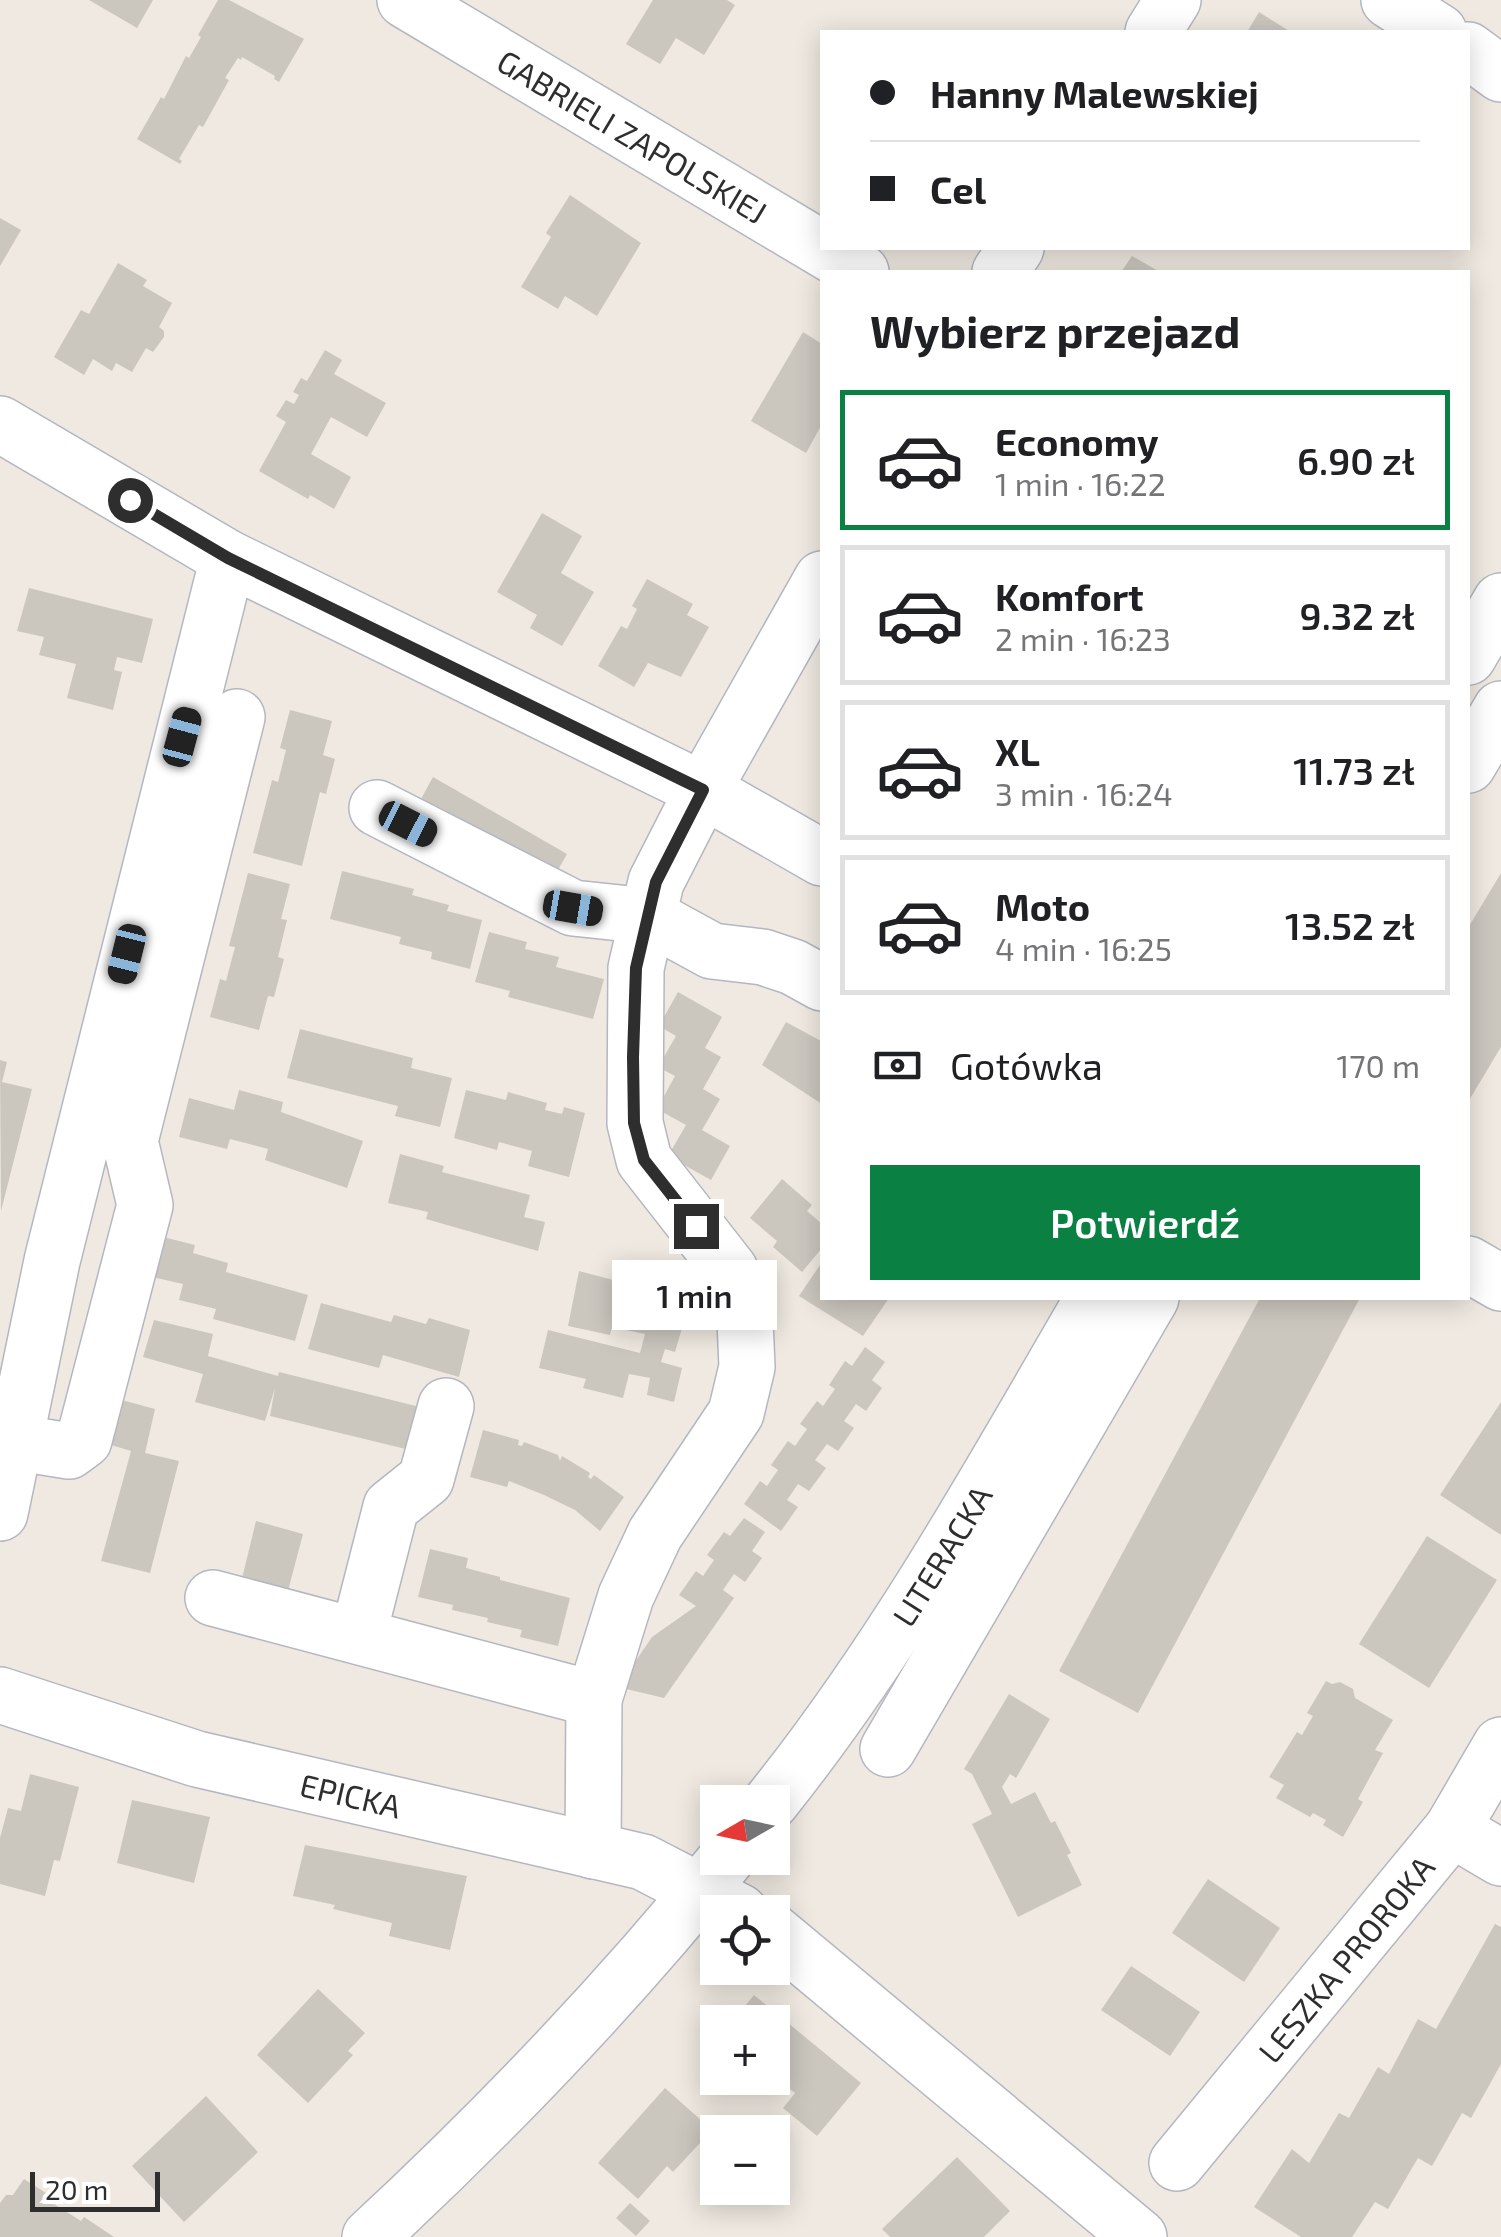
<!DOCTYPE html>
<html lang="pl">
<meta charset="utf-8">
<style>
:root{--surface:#fff;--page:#f2f2f2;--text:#202124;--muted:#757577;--line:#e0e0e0;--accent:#0b8043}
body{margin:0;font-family:"Exo 2",sans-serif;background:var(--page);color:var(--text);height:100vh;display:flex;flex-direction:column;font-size:38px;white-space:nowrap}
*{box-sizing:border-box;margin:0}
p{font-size:32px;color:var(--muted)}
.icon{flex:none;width:55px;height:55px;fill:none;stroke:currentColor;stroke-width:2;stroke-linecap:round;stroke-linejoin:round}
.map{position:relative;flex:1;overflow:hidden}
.details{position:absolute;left:820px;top:270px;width:650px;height:1030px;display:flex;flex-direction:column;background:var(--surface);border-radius:0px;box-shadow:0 5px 25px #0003}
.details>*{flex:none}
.hud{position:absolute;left:820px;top:30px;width:650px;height:220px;border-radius:0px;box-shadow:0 5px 25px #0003;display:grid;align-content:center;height:220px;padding:0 50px;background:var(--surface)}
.needle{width:65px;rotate:261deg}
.buttons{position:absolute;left:700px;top:1785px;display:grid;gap:20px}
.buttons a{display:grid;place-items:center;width:90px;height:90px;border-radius:0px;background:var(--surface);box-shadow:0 5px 25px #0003;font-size:50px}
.scale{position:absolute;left:30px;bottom:25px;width:130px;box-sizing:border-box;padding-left:10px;border:5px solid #2e2e2e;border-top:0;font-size:28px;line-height:35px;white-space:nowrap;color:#2e2e2e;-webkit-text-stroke:8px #fff;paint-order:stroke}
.end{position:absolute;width:45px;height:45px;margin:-22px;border:12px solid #2e2e2e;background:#fff;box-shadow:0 0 0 5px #fff}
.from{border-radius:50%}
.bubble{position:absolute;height:70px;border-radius:0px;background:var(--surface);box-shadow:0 5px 25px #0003;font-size:32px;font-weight:600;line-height:70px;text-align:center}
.car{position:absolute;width:30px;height:60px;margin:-30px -15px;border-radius:12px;box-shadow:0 0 8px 2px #0007;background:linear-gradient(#222 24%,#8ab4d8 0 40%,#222 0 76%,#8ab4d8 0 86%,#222 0)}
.hud b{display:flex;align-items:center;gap:35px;height:95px;font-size:38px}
.hud b+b{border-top:2px solid var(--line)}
.hud i{width:25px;height:25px;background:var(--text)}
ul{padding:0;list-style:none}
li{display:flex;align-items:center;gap:30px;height:140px;margin:0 20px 15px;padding:0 30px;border:5px solid var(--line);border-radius:0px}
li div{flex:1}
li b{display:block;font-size:38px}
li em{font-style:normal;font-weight:600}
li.active{border-color:var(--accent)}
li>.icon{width:90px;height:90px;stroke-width:1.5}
h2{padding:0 50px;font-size:45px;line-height:120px}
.pay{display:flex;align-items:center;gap:25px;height:110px;padding:0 50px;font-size:38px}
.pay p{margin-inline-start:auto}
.primary-button{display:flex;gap:20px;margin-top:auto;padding:20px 50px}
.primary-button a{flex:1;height:115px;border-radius:0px;background:var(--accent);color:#fff;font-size:40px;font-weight:600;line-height:115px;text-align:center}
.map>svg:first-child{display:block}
.building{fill:#cbc7bf}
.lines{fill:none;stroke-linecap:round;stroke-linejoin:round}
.minor-casing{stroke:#b4b7c1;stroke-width:58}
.minor{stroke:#fff;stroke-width:55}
.route{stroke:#2e2e2e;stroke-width:12}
.labels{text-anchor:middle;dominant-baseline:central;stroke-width:9;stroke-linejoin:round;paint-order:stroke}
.street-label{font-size:32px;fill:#2e2e2e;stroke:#fff}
</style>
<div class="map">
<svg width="1501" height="2237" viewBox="0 0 1501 2237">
<rect width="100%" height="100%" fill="#efe9e1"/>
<g class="building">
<path d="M89,0H153L137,28Z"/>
<path d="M218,0H229L304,39L279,82L274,79L275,76L242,57L241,60L238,58L225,78L229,80L203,127L199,125L179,159L182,161L180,164L137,139L161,97L164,99L186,56L189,58L201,37L198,35Z"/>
<path d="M653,0H727L735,5L704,55L676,38L660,64L626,44Z"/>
<path d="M1259,12L1291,32H1247Z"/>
<path d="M570,195L641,243L597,316L565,296L558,309L521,287L551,237L546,233Z"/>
<path d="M0,218L21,230L0,266Z"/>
<path d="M1132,256L1160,272H1121Z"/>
<path d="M118,263L147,280L143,286L172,303L159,327L164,331V337L153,352L146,348L132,372L116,363L112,371L93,359L84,375L54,357L81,310L89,314Z"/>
<path d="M803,332L822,344V424L806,453L751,421Z"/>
<path d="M325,350L342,360L334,374L386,403L367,437L331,417L311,454L351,477L334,509L310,495L308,499L259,471L286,422L276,416L286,400L294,404L299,395L293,392L301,378L307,381Z"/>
<path d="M542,513L582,536L561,573L594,592L562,646L530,628L537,615L497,592Z"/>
<path d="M647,579L693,604L687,615L709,627L681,677L648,663L634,687L598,666L621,626L627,629L637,609L632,606Z"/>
<path d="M29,588L153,619L142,663L117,657L114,670L122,672L113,710L67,698L76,664L39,655L44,637L17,631Z"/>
<path d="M290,710L332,721L323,755L335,759L326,794L320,792L302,866L253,853L272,780L278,782L286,750L280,748Z"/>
<path d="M433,777L567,854L550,884L416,808Z"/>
<path d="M342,871L414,889L412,895L449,905L447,911L482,920L470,969L431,959L432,952L399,944L401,937L330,919Z"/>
<path d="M248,873L290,884L281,919L287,920L278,957L284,959L274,997L268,996L259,1030L210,1017L220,979L226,981L235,947L229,946Z"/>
<path d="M1501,873V1047L1468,1102V928Z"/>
<path d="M489,932L527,942L525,949L559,957L556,967L604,979L593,1019L508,997L510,991L475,982Z"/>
<path d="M678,992L722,1017L705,1048L721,1057L703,1089L720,1099L702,1130L730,1146L711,1180L668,1156L686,1125L657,1109L675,1076L658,1067L676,1036L659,1026Z"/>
<path d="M786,1022L821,1041L822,1104L762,1065Z"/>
<path d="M300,1029L413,1058L411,1068L452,1078L440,1127L395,1116L398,1106L287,1078Z"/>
<path d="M0,1060L7,1062L2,1082L32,1089L1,1211Z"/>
<path d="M239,1090L283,1102L281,1112L363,1141L347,1188L265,1160L268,1149L230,1139L227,1149L179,1137L189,1098L234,1110Z"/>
<path d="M466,1090L506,1100L508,1092L547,1103L545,1110L562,1114L564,1107L585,1113L569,1177L528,1166L532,1151L499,1142L497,1150L454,1138Z"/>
<path d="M400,1154L444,1166L442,1172L530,1195L524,1217L545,1222L538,1251L426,1219L428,1212L388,1203Z"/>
<path d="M782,1179L812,1205L807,1211L822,1224V1248L802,1272L773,1247L777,1241L750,1218Z"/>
<path d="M159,1236L195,1245L193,1253L228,1263L226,1272L308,1295L295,1341L213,1319L216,1309L179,1300L183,1284L148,1276Z"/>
<path d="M822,1262V1298H889L863,1336L799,1296Z"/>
<path d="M579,1271L621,1282L623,1273L659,1282L656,1295L689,1304L675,1352L665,1349L661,1362L682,1368L674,1402L647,1395L650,1378L629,1374L623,1398L583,1388L586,1379L539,1368L548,1330L640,1353L645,1334L612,1327L610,1335L568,1326Z"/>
<path d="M1260,1298H1360L1138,1713L1059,1671Z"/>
<path d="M321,1303L391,1322L394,1315L426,1324L429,1318L470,1330L459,1377L383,1355L379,1368L308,1349Z"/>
<path d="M154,1320L213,1334L208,1356L278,1376L279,1372L428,1409L418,1452L270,1416L275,1388L265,1421L195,1402L203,1374L143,1357Z"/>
<path d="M865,1347L885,1362L872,1380L882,1388L866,1411L856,1404L844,1421L854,1428L838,1451L827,1444L815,1460L826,1468L809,1491L798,1484L787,1500L798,1507L781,1531L744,1504L760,1481L767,1486L778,1470L771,1465L788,1441L795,1446L807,1429L800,1424L817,1401L823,1406L835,1389L829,1385L845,1361L852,1366Z"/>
<path d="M118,1399L155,1409L145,1453L179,1461L150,1573L101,1561L131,1451L108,1444Z"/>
<path d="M1501,1402V1535L1440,1495Z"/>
<path d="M483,1430L519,1440L518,1445L522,1446L524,1442L558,1455L560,1461L562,1456L590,1473L588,1477L591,1479L594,1475L624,1497L600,1531L575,1510L544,1495L509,1481L507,1487L470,1477Z"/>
<path d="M744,1518L765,1532L752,1551L762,1558L745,1582L734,1574L723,1590L734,1598L664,1698L618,1687L652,1637L696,1606L679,1595L696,1571L703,1576L714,1560L707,1555L724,1532L730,1536Z"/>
<path d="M256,1521L303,1534L284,1606L238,1595Z"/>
<path d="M1427,1536L1497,1580L1429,1688L1359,1644Z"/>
<path d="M430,1549L468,1558L466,1568L500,1577V1580L570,1598L558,1646L520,1637L522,1630L487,1622L488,1618L452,1610L453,1605L418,1597Z"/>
<path d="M1326,1681L1332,1684L1340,1682L1353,1689L1355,1698L1393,1720L1375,1750L1383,1753L1358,1799L1363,1802L1343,1837L1323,1825L1326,1820L1313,1813L1310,1817L1276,1798L1284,1785L1269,1777L1297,1732L1302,1735L1313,1716L1307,1713Z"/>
<path d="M1009,1694L1050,1719L1016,1778L1010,1774L1002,1787L1011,1804L1035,1792L1051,1823L1055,1821L1071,1853L1067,1855L1082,1885L1018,1917L972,1824L992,1814L972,1774L964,1769Z"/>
<path d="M30,1774L79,1787L60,1861L54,1860L45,1896L0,1884V1838L8,1808L21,1811Z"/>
<path d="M132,1800L210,1817L194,1883L117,1863Z"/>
<path d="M305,1845L467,1876L450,1950L389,1936L392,1923L333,1909L335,1905L293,1896Z"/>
<path d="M1208,1879L1280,1928L1244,1982L1172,1933Z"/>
<path d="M1495,1924L1501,1927V2064L1471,2118L1462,2113L1432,2166L1418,2158L1388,2209L1375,2202L1352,2237H1301L1254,2207L1292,2149L1309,2163L1339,2113L1349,2118L1378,2067L1389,2074L1418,2019L1436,2029Z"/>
<path d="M1131,1966L1200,2012L1170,2056L1101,2010Z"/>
<path d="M318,1989L365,2033L348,2051L353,2055L308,2103L257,2055Z"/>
<path d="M754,1995L861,2083L817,2136L783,2108L795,2093L772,2075V2022H732Z"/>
<path d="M665,2088L712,2130L673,2172L667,2166L638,2199L598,2163Z"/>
<path d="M206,2096L258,2152L184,2222L132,2166Z"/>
<path d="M957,2157L1010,2211L984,2237H890L882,2229Z"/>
<path d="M24,2179L57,2200L54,2204L81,2221L84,2217L114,2237H0V2203L6,2195H13Z"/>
<path d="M630,2203L650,2221L636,2236L616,2218Z"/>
</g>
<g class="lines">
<g class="minor-casing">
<g id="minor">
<path id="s1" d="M405,0L861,272"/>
<path d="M1389,0L1439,32"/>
<path d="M1153,32L1173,0"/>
<path d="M1468,50L1501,74"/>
<path d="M1000,272L1016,248"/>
<path d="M0,424L228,558L703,790L822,858"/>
<path d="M1468,657L1501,601"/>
<path d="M1468,765L1501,709"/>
<path d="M377,808L573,908L648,916L712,951L763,957L793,967L822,983"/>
<path d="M1468,1264L1501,1283"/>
<path d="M13,1442L69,1451L84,1440L145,1205L130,1141L237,717"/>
<path d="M0,1513L52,1261L228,558"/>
<path d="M213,1598L594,1699"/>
<path d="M358,1636L391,1507L426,1479L446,1406"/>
<path id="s2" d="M0,1695L197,1759L643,1862L740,1912"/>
<path d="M888,1749L1151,1298"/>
<path id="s3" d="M771,1802C896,1646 993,1470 1093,1298"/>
<path d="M1452,1829L1501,1858"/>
<path d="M593,1851L594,1699L626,1596L655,1534L736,1413L747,1367L745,1320L730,1270L644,1160L635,1123L636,968L656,882L703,790L822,579"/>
<path d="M772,1931L1139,2237"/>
<path id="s4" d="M1177,2163L1452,1829L1501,1745"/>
<path d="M370,2237C497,2119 618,1993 727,1858"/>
</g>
</g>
<use href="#minor" class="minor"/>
</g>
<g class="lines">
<path class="route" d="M130,500L228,558L703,790L656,882L636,968L633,1057L634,1123L644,1160L696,1226"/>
</g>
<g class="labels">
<g class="street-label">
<text stroke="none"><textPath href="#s1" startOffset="265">GABRIELI ZAPOLSKIEJ</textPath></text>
<text stroke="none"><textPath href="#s3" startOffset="300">LITERACKA</textPath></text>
<text stroke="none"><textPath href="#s2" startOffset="365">EPICKA</textPath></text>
<text stroke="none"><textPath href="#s4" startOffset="265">LESZKA PROROKA</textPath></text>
</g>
</g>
</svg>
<div class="buttons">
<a><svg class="needle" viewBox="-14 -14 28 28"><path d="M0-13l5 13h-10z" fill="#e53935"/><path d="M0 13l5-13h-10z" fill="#757577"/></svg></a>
<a><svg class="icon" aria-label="locate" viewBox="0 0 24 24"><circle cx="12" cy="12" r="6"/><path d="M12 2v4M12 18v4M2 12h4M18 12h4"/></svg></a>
<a>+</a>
<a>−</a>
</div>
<div class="scale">20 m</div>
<i class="end from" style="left:130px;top:500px"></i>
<i class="end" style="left:696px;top:1226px"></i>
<div class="bubble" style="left:612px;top:1260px;width:165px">1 min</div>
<i class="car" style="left:182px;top:737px;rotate:15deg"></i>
<i class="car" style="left:408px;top:824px;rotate:117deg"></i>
<i class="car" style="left:573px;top:908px;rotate:100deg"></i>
<i class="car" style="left:127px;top:954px;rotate:194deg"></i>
<div class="hud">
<b><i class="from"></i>Hanny Malewskiej</b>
<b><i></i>Cel</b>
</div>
<section class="details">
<h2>Wybierz przejazd</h2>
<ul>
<li class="active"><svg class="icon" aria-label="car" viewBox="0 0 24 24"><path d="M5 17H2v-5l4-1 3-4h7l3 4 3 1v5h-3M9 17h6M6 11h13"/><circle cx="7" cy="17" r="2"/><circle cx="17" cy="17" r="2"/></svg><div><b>Economy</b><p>1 min · 16:22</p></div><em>6.90 zł</em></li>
<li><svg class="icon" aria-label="car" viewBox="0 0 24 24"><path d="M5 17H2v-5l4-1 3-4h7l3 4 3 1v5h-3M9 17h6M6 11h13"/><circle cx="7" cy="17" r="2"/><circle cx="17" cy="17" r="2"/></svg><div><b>Komfort</b><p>2 min · 16:23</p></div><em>9.32 zł</em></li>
<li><svg class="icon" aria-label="car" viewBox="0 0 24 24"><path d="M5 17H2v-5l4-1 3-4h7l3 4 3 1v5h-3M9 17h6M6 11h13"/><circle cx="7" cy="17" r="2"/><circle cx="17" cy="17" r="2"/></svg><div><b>XL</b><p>3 min · 16:24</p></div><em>11.73 zł</em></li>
<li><svg class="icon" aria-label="car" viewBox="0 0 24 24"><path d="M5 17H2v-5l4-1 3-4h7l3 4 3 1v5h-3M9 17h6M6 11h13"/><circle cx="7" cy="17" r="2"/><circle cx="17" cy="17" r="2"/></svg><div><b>Moto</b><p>4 min · 16:25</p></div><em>13.52 zł</em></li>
</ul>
<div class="pay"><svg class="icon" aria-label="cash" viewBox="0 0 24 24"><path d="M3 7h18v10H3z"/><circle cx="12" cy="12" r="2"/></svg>Gotówka<p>170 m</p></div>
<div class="primary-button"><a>Potwierdź</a></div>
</section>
</div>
